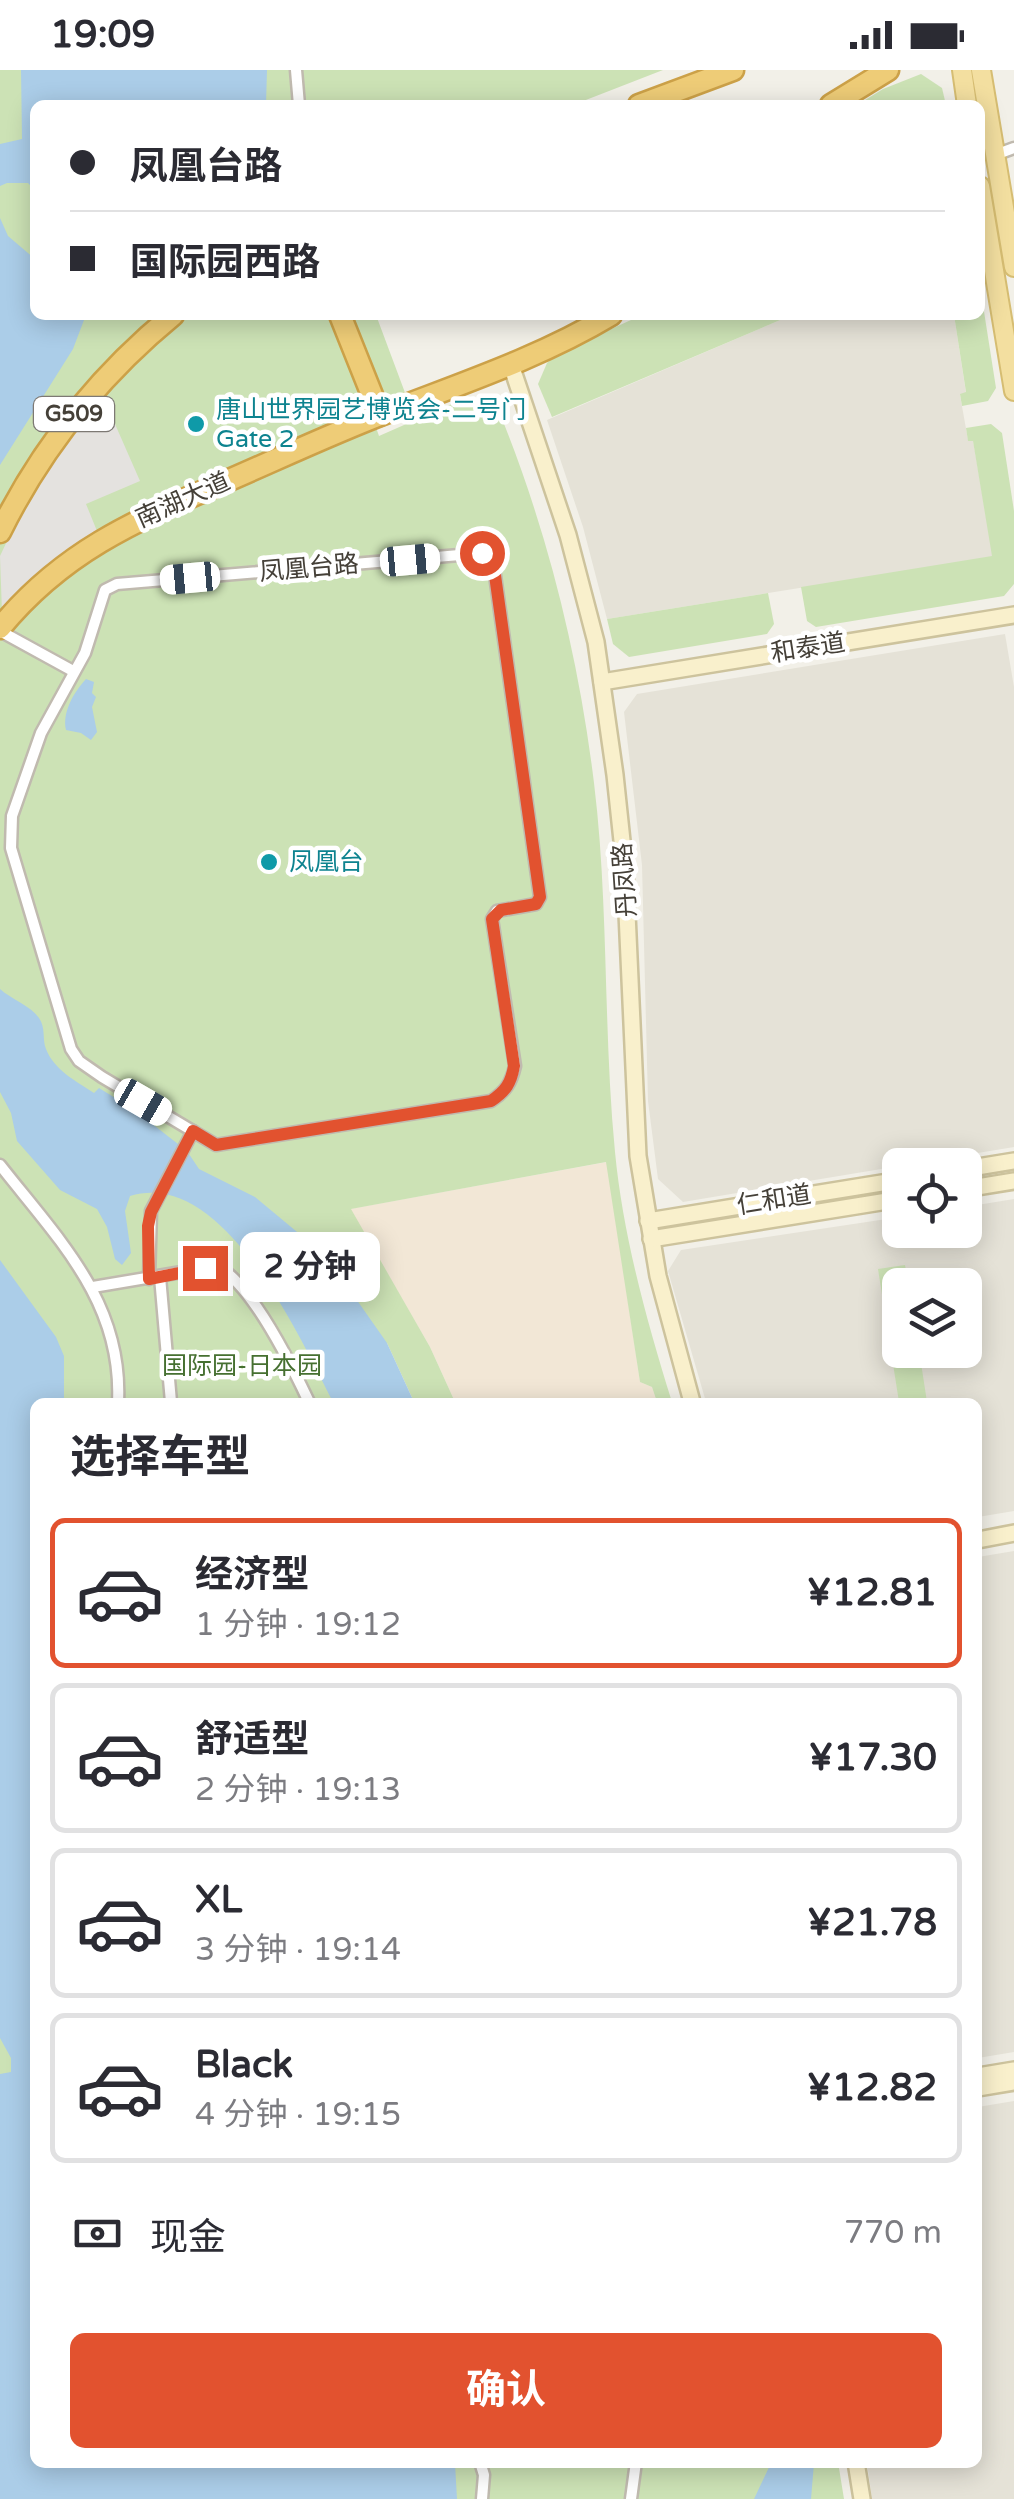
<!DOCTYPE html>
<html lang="zh">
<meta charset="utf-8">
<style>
:root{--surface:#fff;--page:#f7f7f7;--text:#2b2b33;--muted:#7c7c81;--line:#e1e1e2;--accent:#e2522f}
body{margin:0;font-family:"Varela Round","Noto Sans SC",sans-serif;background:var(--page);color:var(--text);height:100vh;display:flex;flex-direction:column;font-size:38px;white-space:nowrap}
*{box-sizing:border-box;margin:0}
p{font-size:32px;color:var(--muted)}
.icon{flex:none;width:55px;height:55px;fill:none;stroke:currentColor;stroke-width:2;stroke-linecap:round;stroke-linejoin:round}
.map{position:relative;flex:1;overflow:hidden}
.details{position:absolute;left:30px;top:1328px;width:952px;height:1070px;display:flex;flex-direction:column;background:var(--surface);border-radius:15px;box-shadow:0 5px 25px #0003}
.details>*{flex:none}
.guide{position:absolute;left:30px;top:30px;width:955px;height:220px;border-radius:15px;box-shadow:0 5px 25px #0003;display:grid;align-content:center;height:220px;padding:0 40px;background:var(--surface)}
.controls{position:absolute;left:882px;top:1078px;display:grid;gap:20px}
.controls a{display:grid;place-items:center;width:100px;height:100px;border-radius:15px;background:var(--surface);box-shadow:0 5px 25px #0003;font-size:50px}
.end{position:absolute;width:45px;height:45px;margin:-22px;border:12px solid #e2522f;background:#fff;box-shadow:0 0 0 5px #fff}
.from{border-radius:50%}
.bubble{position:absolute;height:70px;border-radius:15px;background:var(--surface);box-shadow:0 5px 25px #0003;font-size:32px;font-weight:700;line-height:70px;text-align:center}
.car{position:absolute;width:30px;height:60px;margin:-30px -15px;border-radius:12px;box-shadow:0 0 8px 2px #0007;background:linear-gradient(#fff 24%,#345 0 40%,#fff 0 76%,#345 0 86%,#fff 0)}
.guide b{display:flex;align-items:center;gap:35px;height:95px;font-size:38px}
.guide b+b{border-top:2px solid var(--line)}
.guide i{width:25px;height:25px;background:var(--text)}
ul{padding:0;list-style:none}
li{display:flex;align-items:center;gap:30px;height:150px;margin:0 20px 15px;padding:0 20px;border:5px solid var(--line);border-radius:15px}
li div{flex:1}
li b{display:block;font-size:38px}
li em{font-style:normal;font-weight:700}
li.on{border-color:var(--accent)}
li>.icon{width:90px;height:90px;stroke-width:1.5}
h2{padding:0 40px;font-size:45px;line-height:120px}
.pay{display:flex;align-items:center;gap:25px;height:110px;padding:0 40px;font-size:38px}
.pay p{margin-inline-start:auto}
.primary-button{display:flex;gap:20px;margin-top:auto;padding:20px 40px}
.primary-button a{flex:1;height:115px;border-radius:15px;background:var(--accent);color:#fff;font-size:40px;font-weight:700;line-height:115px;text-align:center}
.status{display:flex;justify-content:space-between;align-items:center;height:70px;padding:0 50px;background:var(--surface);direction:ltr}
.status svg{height:28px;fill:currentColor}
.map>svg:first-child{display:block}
.residential{fill:#e5e2d7;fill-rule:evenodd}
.commercial{fill:#f2e7d6}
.green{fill:#cce2b5}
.parking{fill:#e4e2df}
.water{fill:#abcde8}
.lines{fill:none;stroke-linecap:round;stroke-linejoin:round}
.street-casing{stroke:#c0baaf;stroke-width:15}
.secondary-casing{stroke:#cdc39d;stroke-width:20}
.primary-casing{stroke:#d6bd72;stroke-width:22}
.highway-casing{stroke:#cca148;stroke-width:25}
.street{stroke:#fff;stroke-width:10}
.secondary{stroke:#f9f0cc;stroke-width:15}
.primary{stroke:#f3dfa0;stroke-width:18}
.highway{stroke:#ec7;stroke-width:20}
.route{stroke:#e2522f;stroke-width:12}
.culture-dot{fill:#0f9aa8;stroke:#fff;stroke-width:4}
.labels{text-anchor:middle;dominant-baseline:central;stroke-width:9;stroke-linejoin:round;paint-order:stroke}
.shield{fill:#fff;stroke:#7d7974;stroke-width:2.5}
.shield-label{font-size:22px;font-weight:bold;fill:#454038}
.culture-label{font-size:25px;fill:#0d838f;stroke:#fff;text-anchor:start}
.street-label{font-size:25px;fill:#454038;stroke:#fff}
.park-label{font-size:25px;fill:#467031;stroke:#fff}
</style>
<div class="status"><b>19:09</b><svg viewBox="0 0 49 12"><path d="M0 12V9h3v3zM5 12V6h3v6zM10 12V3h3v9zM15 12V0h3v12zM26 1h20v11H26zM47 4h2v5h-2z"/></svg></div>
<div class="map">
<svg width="1014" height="2429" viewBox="0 0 1014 2429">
<rect width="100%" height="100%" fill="#f2f0e8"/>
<g class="residential">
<path d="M792,245H954L966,323L960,325L968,370H973L993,487L607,549L583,457L547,350Z"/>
<path d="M1005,564L1014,617V1077L683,1132L658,1109L648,1031L642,795L624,642L637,624Z"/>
<path d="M1014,1129V1441L978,1447V1332H706L668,1201L681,1180L900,1147V1160H965V1137ZM900,1215H965V1280H900Z"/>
<path d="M1014,1481V1982L978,1988V1487Z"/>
<path d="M1014,2031V2429H872L867,2393L978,2392V2037Z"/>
</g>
<path class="commercial" d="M607,1092L640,1312L652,1317L657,1332H455L430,1277L350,1139Z"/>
<g class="green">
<path d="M0,0H663L573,35H35V245H376L407,328L371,343L379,366L470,326L496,334C546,455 578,582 594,713C609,835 603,959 615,1082C623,1166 647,1252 672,1332H657L652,1317L640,1312L606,1092L351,1139L430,1277L455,1332H414L387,1273L393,1332H35V2392H838L844,2429H0Z"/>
<path d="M921,4L942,18L946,35H857L883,19Z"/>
<path d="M980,216L996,318L988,331L962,336L960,324L966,322L954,245H980Z"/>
<path d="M642,245H792L552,347L538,314L547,293L556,284Z"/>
<path d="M991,354L1002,363L1014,441V514L1004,526L816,557L807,551L801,517L992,486L973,371H968L966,358Z"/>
<path d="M768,523L774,554L767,564L629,587L613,574L607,549Z"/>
<path d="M905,1195L909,1215H900V1280H919L927,1332H899L878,1199Z"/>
</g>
<path class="parking" d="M104,329L140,411L86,434L97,461L36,507L2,543L0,486L10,465L39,409L68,368Z"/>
<g class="water">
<path d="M21,0H267L266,35H35V120L28,113H7L0,116V74L22,69Z"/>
<path d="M0,148L8,166L35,189V245H83L84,250L73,279L0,395Z"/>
<path d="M86,609L94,612L92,623L96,627L92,637L97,662L91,670L81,663L66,660C62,642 74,622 86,609Z"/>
<path d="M0,919C11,929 31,936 39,948C46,958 42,969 46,979C54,1000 76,1011 94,1023L99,1018L133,1039L187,1081L199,1099L255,1127L326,1186L387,1273L414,1332H333C299,1266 223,1097 130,1126L125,1141L131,1183L122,1195L115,1189L107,1157L97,1139L60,1120L17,1071L11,1043L0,1022Z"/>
<path d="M0,1190L56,1267L64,1286V1332H35V2392L455,2393L457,2429H0V2004L11,2002V1988L0,1968Z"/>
<path d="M771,2393H814L811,2429H754Z"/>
</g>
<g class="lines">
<g class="street-casing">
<g id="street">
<path d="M296,0L299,35"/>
<path d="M995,85L1014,78"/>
<path d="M483,483L493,491L540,827L536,834L497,841L492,849L515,996C511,1013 506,1021 491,1031L216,1075L102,1007L79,991L71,979L11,778L12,746L41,663L85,583L105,520L117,514Z"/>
<path d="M0,561L73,601"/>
<path d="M0,1095C58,1169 123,1232 118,1332"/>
<path d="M160,1207L171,1332"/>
<path d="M149,1209L151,1141L193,1061"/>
<path d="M93,1217L205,1198L226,1202C257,1226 292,1296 309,1332"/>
<path d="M480,2392L484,2405L482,2429"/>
<path d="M631,2429L636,2392"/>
</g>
</g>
<g class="secondary-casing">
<g id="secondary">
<path d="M511,295L568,465L596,572L615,705L625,799L638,1086L658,1206L692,1332"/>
<path d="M602,612L1014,545"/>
<path d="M965,1099L1014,1091"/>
<path d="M965,1119L1014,1111"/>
<path d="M648,1151L900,1110"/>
<path d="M651,1169L900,1129"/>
<path d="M978,1470L1014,1463"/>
<path d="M978,2006L1014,2000"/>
<path d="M978,2018L1014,2012"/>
<path d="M856,2392L862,2429"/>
</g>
</g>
<g class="primary-casing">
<g id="primary">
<path d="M962,0L967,35"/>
<path d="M981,0L1014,197"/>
<path d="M980,116L1014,321"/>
</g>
</g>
<g class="highway-casing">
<g id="highway">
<path d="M639,35L733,0"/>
<path d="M831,35L888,0"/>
<path d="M340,245L380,345"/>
<path d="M0,462C42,377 100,305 173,245"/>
<path d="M0,558C64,480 137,450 227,411C280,388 333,363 388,342C463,313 541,287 611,245"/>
</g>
</g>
<use href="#street" class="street"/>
<use href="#secondary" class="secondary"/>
<use href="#primary" class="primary"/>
<use href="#highway" class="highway"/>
</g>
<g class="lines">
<path class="route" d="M205,1198L149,1209L148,1156L151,1142L193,1061L216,1075L491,1031C506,1021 511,1013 514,996L492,849L501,840L536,834L540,827L493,491L482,483"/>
</g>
<g class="culture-dot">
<circle cx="196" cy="354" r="10"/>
<circle cx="269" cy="792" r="10"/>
</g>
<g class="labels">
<rect class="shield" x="34" y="327" width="80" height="34" rx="8"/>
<g class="shield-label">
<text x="74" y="344">G509</text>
</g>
<g class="culture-label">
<text x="216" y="340">唐山世界园艺博览会-二号门<tspan x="216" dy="29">Gate 2</tspan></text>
<text x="289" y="792">凤凰台</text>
</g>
<g class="street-label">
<text transform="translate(183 430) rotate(-24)">南湖大道</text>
<text transform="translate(309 498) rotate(-5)">凤凰台路</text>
<text transform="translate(808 578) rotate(-9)">和泰道</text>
<text transform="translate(625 810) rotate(-94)">丹凤路</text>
<text transform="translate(774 1130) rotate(-9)">仁和道</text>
</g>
<g class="park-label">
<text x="242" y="1296">国际园-日本园</text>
</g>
</g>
</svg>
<div class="controls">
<a><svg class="icon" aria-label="locate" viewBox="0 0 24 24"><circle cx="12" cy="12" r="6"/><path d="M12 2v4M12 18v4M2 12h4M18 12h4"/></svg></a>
<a><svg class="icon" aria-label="layers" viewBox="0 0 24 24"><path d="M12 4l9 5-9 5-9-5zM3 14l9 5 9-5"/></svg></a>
</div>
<i class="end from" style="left:482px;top:483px"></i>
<i class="end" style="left:205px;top:1198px"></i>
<div class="bubble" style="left:240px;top:1162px;width:140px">2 分钟</div>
<i class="car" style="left:410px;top:490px;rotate:85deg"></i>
<i class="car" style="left:190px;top:508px;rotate:265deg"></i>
<i class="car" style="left:143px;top:1032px;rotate:120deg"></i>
<div class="guide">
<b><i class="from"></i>凤凰台路</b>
<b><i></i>国际园西路</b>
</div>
<section class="details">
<h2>选择车型</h2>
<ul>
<li class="on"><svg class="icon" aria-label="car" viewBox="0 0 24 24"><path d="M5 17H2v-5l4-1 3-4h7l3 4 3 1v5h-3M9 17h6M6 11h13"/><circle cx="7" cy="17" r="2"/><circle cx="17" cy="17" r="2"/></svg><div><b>经济型</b><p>1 分钟 · 19:12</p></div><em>¥12.81</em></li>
<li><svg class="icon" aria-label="car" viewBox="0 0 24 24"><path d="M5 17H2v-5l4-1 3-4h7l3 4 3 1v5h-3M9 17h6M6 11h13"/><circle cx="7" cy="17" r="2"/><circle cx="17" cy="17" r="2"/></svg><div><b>舒适型</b><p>2 分钟 · 19:13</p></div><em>¥17.30</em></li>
<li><svg class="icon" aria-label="car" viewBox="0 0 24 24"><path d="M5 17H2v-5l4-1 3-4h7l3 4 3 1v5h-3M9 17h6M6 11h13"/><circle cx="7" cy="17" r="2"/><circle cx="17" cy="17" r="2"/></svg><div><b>XL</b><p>3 分钟 · 19:14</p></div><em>¥21.78</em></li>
<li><svg class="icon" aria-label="car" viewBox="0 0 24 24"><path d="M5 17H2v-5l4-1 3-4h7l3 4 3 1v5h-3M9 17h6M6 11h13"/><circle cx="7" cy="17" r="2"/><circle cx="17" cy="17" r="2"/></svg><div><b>Black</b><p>4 分钟 · 19:15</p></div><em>¥12.82</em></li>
</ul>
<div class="pay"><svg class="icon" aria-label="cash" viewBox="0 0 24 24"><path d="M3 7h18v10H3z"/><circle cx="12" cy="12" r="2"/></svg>现金<p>770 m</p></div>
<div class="primary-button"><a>确认</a></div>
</section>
</div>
